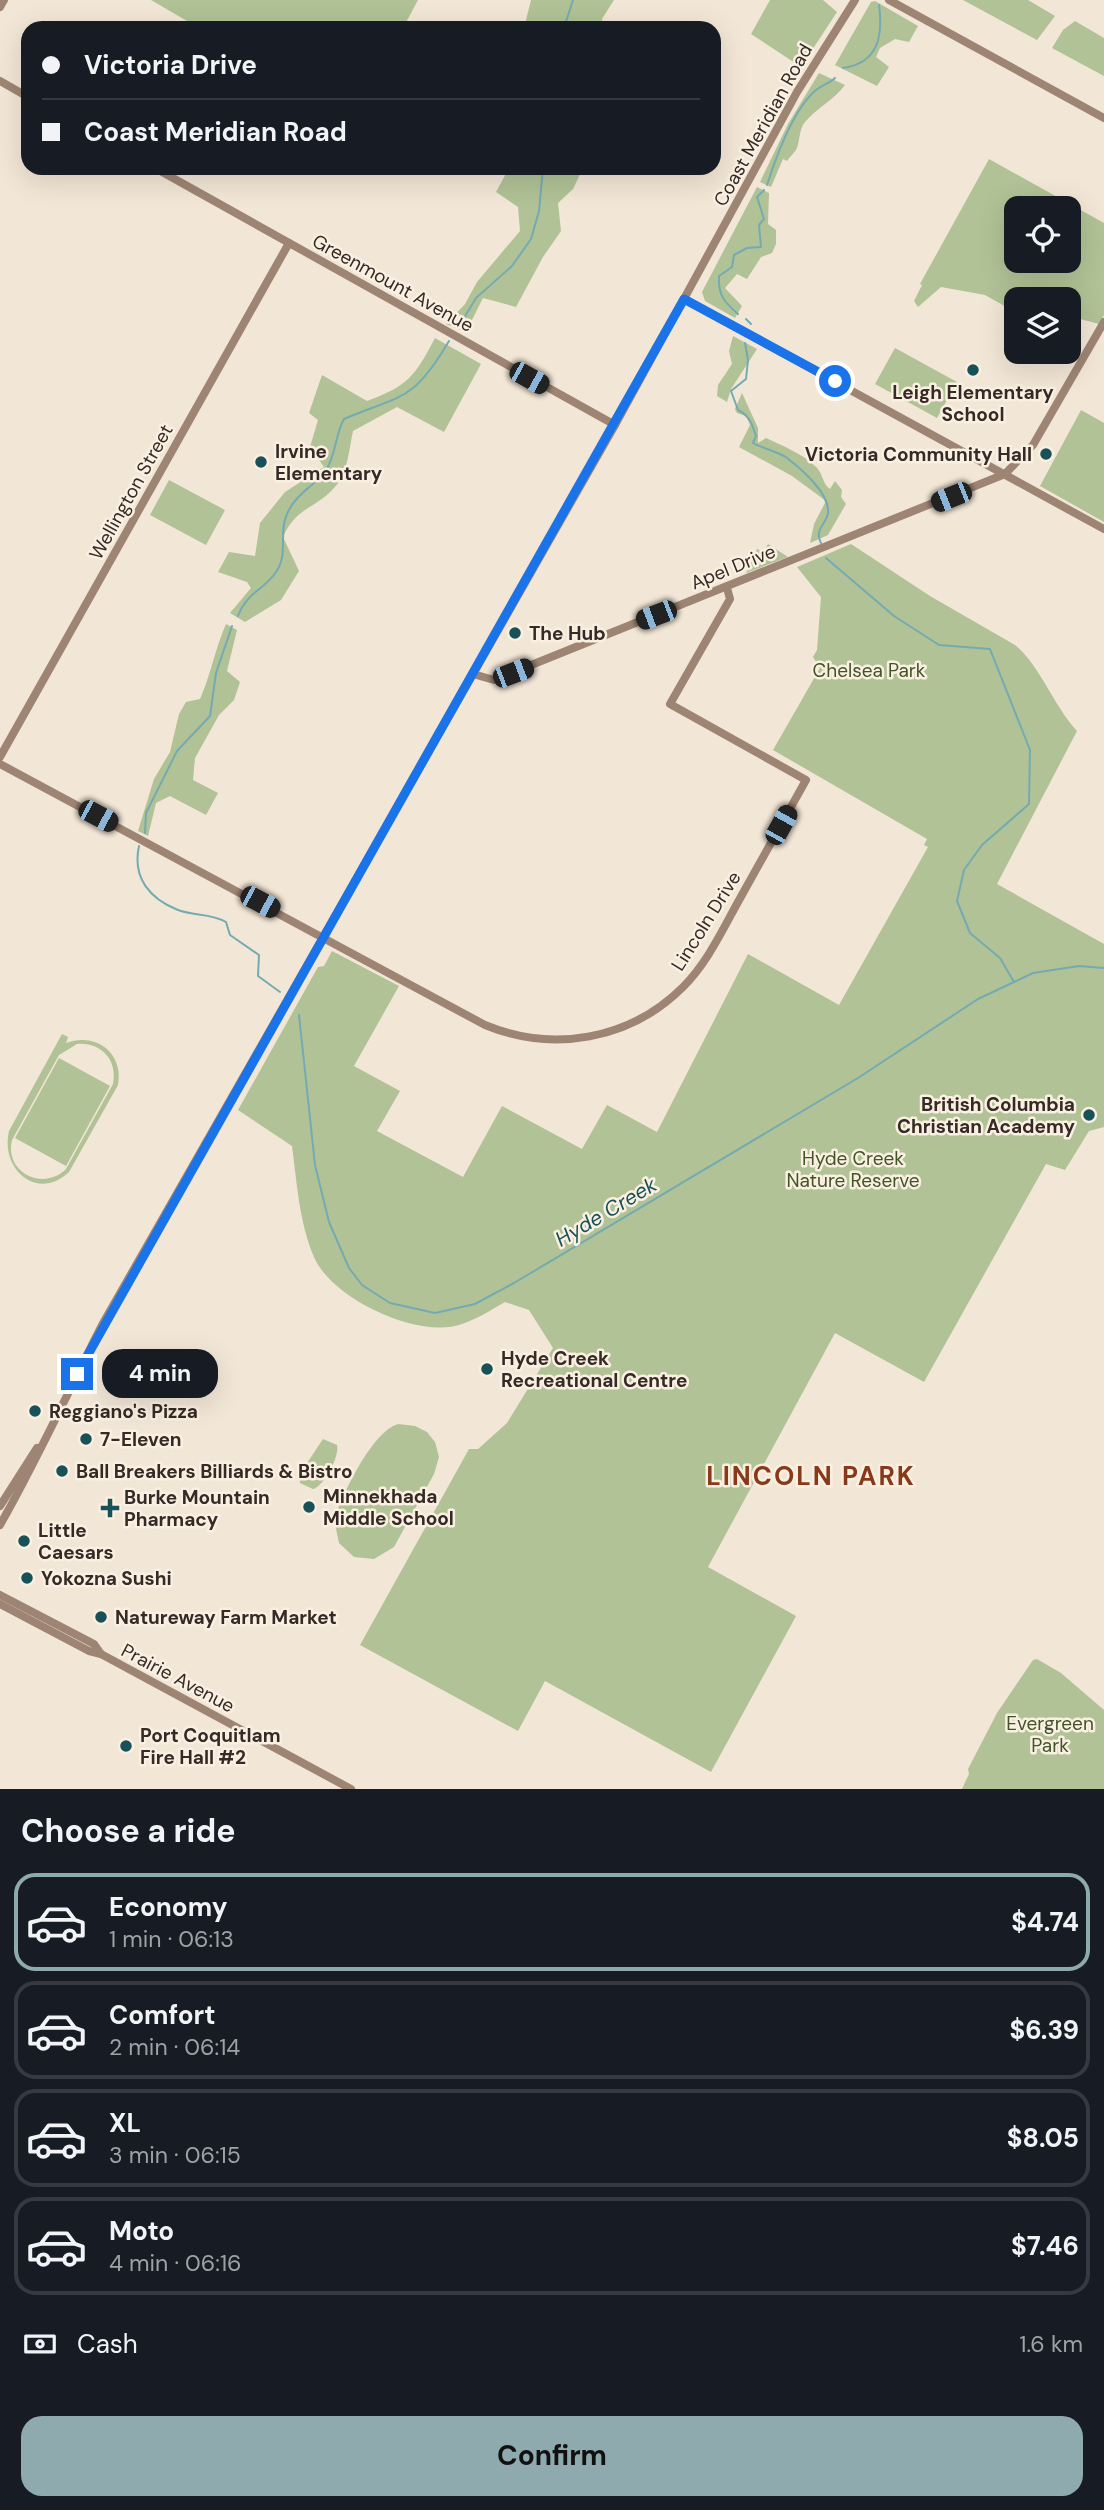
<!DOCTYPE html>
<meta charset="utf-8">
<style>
:root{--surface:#171b24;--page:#20242c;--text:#f1f3f6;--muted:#9ea1a6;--line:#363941;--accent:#8faaaf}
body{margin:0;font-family:"DM Sans",sans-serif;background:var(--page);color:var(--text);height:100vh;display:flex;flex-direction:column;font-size:26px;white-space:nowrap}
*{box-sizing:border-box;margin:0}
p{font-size:23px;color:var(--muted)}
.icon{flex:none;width:38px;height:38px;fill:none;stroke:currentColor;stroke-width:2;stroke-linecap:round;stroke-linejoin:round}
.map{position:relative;height:1789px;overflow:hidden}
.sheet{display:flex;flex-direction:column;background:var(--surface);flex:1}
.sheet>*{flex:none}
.guide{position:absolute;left:21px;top:21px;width:700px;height:154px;border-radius:21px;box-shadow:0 7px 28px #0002;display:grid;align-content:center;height:154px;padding:0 21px;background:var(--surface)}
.controls{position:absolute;left:1004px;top:196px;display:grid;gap:14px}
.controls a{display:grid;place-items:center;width:77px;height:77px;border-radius:14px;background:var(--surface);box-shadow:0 7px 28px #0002;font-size:35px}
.end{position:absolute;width:32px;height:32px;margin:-16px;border:9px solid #1a73e8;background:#fff;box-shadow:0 0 0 4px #fff}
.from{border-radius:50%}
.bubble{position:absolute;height:49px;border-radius:21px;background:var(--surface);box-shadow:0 7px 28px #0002;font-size:23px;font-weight:700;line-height:49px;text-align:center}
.car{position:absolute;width:21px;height:42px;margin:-21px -10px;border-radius:9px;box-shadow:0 0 5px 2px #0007;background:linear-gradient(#222 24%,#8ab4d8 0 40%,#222 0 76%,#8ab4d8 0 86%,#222 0)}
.guide b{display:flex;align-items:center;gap:24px;height:66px;font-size:26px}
.guide b+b{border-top:2px solid var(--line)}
.guide i{width:18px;height:18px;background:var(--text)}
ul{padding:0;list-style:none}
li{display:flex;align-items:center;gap:21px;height:98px;margin:0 14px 10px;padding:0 7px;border:4px solid var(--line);border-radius:21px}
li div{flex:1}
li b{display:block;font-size:26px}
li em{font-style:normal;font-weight:700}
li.on{border-color:var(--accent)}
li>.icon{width:63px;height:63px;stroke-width:1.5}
h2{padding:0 21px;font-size:32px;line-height:84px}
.pay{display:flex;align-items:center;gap:18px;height:77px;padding:0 21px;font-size:26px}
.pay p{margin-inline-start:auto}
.button{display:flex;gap:14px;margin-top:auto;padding:14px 21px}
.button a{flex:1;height:80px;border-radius:21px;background:var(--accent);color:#111;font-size:28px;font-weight:700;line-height:80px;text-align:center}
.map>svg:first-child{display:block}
.green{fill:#b1c296;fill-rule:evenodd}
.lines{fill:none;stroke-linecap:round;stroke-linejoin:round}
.stream{stroke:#74abb1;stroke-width:2}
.secondary{stroke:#9e8573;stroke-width:8}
.route{stroke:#1a73e8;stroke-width:9}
.poi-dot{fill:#185158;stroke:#faf0e2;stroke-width:2.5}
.labels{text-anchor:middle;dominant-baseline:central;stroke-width:5;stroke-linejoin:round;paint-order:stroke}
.street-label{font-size:19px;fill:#352a25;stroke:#faf0e2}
.poi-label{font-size:19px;font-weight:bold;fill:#352a25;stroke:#faf0e2;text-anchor:start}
.park-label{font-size:19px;fill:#425427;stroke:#faf0e2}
.water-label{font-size:21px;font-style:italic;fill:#185158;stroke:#faf0e2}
.district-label{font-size:26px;font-weight:bold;letter-spacing:2px;fill:#883919;stroke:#faf0e2}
</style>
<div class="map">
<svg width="1104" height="1789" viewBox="0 0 1104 1789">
<rect width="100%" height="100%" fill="#f2e6d6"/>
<g class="green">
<path d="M151,0H418L403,28H199Z"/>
<path d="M531,0H614L602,19L603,28H524Z"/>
<path d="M770,0H823L837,12L801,67L751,34Z"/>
<path d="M963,0H1028L1055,16L1037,40Z"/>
<path d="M875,1L918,26L909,42L895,39L880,48L876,57L889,67L877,86L835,65L871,2Z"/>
<path d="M1075,21L1104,38V76L1052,48L1063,30Z"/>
<path d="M819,73L845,85C835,99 817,108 805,122C799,129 800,140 797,148C795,152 790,157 787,161L783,159L771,187L760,182L788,124Z"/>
<path d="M989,159L1104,223V315L1099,324L1069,316V299H1017V313L985,295L941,287L918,307L914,301L922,285L920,284ZM1017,208H1069V261H1017Z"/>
<path d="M509,168H583L573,189L558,203L561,231L543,257L516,307L483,298L466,332L446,324L465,304L477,282L520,231L518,207L496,192Z"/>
<path d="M757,187L769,193L768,224L776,230V244L772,253L761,257L747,279L737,274L725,288L742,306L735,318L705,301L702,292Z"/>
<path d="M733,336L757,349L731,389L727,402L717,396L718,385L732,364L729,351Z"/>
<path d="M435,338L481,364L444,432L397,407L353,431C349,449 348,473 334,488C314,510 297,506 283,537L299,571L281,600L245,622L230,613L251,588L247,582L218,572L229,552L255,556L260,523L285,492L324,467L310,447L318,420L309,413L322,375L367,401C408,386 415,376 435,338Z"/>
<path d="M895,348L957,382L937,418L875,384Z"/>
<path d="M742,393L758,428V443L766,438C781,445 803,454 815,466C823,472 822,484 830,489L835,481L842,490L841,497L846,504L828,535L810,543L814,524L826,501L792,476L739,447L750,425L746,416L737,413L735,409Z"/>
<path d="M1081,410L1104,423V522L1040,486Z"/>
<path d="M169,480L225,510L206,545L150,515Z"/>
<path d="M768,544L788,557L746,573L757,549L764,552Z"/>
<path d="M851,544L930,596L1015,645C1041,667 1053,705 1077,731L997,884L1104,944V1127L1089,1131L1065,1170L1046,1164L924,1382L835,1333L708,1567L796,1616L711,1772L545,1681L518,1731L360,1645L469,1449H478L507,1423L553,1348L529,1310L505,1302C491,1310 477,1319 462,1324C418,1340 331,1298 314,1257C299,1222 297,1183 292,1146L238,1110L318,967L324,966L332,951L399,986L354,1066L400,1091L377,1131L463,1177L502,1106L582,1149L607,1105L657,1132L748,954L839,1005L928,847L924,845L927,839L773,750L820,668L813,657L817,650L821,597L797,567Z"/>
<path d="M226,624L237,630L227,671L240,682L234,700L219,715L195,758L193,780L218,793L206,815L170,796L156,803L148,836L138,831L154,779L170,752L179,714L186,702L200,699C211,674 215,649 226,624Z"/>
<path d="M62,1034L68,1037L66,1043C96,1032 124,1053 118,1085L69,1172C37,1202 0,1169 9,1131ZM77,1044C101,1042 118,1060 113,1084L66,1169C43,1192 4,1172 12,1140L59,1055Z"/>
<path d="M59,1058L110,1086L66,1166L15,1138Z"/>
<path d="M398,1424L415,1426L427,1432L435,1442L439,1457L434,1474L394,1547L374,1559L354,1557L339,1543L334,1519C343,1493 372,1432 398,1424Z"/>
<path d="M323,1439L337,1445C340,1456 324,1486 313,1489L300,1483L299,1475Z"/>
<path d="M1037,1659L1061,1673L1104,1710V1789H962L969,1774L968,1769L997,1713L1033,1660Z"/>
</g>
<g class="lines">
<g class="stream">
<path d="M564,28L573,0"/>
<path d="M843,68C879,63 883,35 879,5"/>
<path d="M767,185C776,157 793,109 816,90C822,85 830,83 835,78"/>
<path d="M738,314C724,302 718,295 719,276L732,267L734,255L747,248L761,247L759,225L764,219L757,197L764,190"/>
<path d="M746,319L751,324"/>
<path d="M458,328L476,298L512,266L531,239L539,211L543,168"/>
<path d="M745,343L748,360L746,379L731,391L738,410C750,416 752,424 756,436L753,443C762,448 781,453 787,458C800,468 830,493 828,513C826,525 814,529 821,543"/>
<path d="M826,558L894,616L939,645L990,649L1030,750L1029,804L982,845L964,870L957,901L970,933L1000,958L1014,982"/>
<path d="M238,616C247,592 263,591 276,572C289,554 278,533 287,514C296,493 314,487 326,470C336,455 335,435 344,419C403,394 413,402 449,341"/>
<path d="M145,833L146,813L177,751L210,716L216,673L232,626"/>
<path d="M139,846C132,878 150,899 178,910C194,916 211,913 226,922L230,935L259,955L258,976L280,992"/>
<path d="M299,1015L315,1165L329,1222L349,1268L362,1285L390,1303L435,1313L475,1304L514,1283L858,1078L978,999L1033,973L1079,966L1104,968"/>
</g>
<g class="secondary">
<path d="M889,0L1104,118"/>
<path d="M0,7L4,0"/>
<path d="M0,81L28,97"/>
<path d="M155,168L615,425"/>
<path d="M684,299L1104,529"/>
<path d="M473,674L494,680L1005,474L1033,445L1104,322"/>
<path d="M0,757L289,243"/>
<path d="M0,764L485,1025C553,1053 630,1040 683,987C707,963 722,931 738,902C761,861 783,821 806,780L670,704L730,599L727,588"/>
<path d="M0,1506L37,1448"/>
<path d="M0,1525C37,1460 68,1392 102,1325L615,425L797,92L855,0"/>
<path d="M0,1595L94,1644L101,1654"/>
<path d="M0,1604L89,1651L101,1654L351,1789"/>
</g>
</g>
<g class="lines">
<path class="route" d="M77,1374L684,299L835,381"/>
</g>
<g class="poi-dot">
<circle cx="973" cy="370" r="7"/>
<circle cx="1046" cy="454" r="7"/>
<circle cx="261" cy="462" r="7"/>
<circle cx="515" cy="633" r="7"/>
<circle cx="1089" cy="1115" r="7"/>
<circle cx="487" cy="1369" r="7"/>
<circle cx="35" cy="1411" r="7"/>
<circle cx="86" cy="1439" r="7"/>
<circle cx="62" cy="1471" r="7"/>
<circle cx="309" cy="1507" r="7"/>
<path d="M106.5 1497.5h7v7h7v7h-7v7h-7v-7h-7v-7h7z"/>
<circle cx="24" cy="1541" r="7"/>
<circle cx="27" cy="1578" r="7"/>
<circle cx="101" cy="1617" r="7"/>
<circle cx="126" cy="1746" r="7"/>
</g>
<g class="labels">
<g class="street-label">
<text transform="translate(763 125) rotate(-61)">Coast Meridian Road</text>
<text transform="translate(393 283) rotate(29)">Greenmount Avenue</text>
<text transform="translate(131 492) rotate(-61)">Wellington Street</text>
<text transform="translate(733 567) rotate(-22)">Apel Drive</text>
<text transform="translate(706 921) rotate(-58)">Lincoln Drive</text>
<text transform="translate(178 1678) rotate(28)">Prairie Avenue</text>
</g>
<g class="poi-label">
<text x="973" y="392" text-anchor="middle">Leigh Elementary<tspan x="973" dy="22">School</tspan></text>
<text x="275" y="451">Irvine<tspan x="275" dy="22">Elementary</tspan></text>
<text x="1032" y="454" text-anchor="end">Victoria Community Hall</text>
<text x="529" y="633">The Hub</text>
<text x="1075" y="1104" text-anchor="end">British Columbia<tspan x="1075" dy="22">Christian Academy</tspan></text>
<text x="501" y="1358">Hyde Creek<tspan x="501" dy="22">Recreational Centre</tspan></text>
<text x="49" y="1411">Reggiano's Pizza</text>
<text x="100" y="1439">7-Eleven</text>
<text x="76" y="1471">Ball Breakers Billiards &amp; Bistro</text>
<text x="323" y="1496">Minnekhada<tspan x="323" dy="22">Middle School</tspan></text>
<text x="124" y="1497">Burke Mountain<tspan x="124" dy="22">Pharmacy</tspan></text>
<text x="38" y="1530">Little<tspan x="38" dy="22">Caesars</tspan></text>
<text x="41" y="1578">Yokozna Sushi</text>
<text x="115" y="1617">Natureway Farm Market</text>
<text x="140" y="1735">Port Coquitlam<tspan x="140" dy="22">Fire Hall #2</tspan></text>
</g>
<g class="park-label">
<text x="869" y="670">Chelsea Park</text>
<text x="853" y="1158">Hyde Creek<tspan x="853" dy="22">Nature Reserve</tspan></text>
<text x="1050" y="1723">Evergreen<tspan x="1050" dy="22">Park</tspan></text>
</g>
<g class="water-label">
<text transform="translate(606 1212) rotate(-31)">Hyde Creek</text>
</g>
<g class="district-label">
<text x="811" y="1476">LINCOLN PARK</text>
</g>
</g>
</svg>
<div class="controls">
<a><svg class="icon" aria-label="locate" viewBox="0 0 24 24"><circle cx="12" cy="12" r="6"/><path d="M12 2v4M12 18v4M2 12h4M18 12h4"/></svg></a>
<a><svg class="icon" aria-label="layers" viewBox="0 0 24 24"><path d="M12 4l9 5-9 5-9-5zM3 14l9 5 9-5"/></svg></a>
</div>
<i class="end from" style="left:835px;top:381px"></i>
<i class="end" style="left:77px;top:1374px"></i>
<div class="bubble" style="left:102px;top:1349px;width:116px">4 min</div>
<i class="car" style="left:529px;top:378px;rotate:119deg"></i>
<i class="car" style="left:951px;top:497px;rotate:248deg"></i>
<i class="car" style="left:656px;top:615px;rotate:249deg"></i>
<i class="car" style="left:513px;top:673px;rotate:69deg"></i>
<i class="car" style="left:98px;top:816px;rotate:118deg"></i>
<i class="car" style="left:781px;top:825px;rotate:29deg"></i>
<i class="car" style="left:260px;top:902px;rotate:118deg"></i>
<div class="guide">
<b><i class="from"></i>Victoria Drive</b>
<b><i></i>Coast Meridian Road</b>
</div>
</div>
<section class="sheet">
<h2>Choose a ride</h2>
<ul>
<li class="on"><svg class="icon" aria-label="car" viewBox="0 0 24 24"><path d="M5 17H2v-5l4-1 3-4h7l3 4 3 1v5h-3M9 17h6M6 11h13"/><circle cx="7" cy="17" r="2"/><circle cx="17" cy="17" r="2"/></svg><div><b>Economy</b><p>1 min · 06:13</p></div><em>$4.74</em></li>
<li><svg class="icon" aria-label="car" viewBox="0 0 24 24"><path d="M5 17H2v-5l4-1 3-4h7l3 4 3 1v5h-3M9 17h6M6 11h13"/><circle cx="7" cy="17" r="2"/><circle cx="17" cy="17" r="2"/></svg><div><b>Comfort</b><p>2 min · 06:14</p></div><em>$6.39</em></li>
<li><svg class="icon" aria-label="car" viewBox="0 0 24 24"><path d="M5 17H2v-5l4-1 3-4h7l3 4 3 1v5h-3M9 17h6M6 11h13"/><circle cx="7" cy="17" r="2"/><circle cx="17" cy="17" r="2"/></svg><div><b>XL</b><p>3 min · 06:15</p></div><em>$8.05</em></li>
<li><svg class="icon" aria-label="car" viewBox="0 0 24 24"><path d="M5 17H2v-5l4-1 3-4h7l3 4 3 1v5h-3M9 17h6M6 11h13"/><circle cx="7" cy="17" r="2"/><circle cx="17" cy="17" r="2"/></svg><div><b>Moto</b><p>4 min · 06:16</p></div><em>$7.46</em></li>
</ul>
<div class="pay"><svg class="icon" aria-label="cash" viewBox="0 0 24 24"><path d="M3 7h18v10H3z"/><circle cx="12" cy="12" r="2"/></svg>Cash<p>1.6 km</p></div>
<div class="button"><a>Confirm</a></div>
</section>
